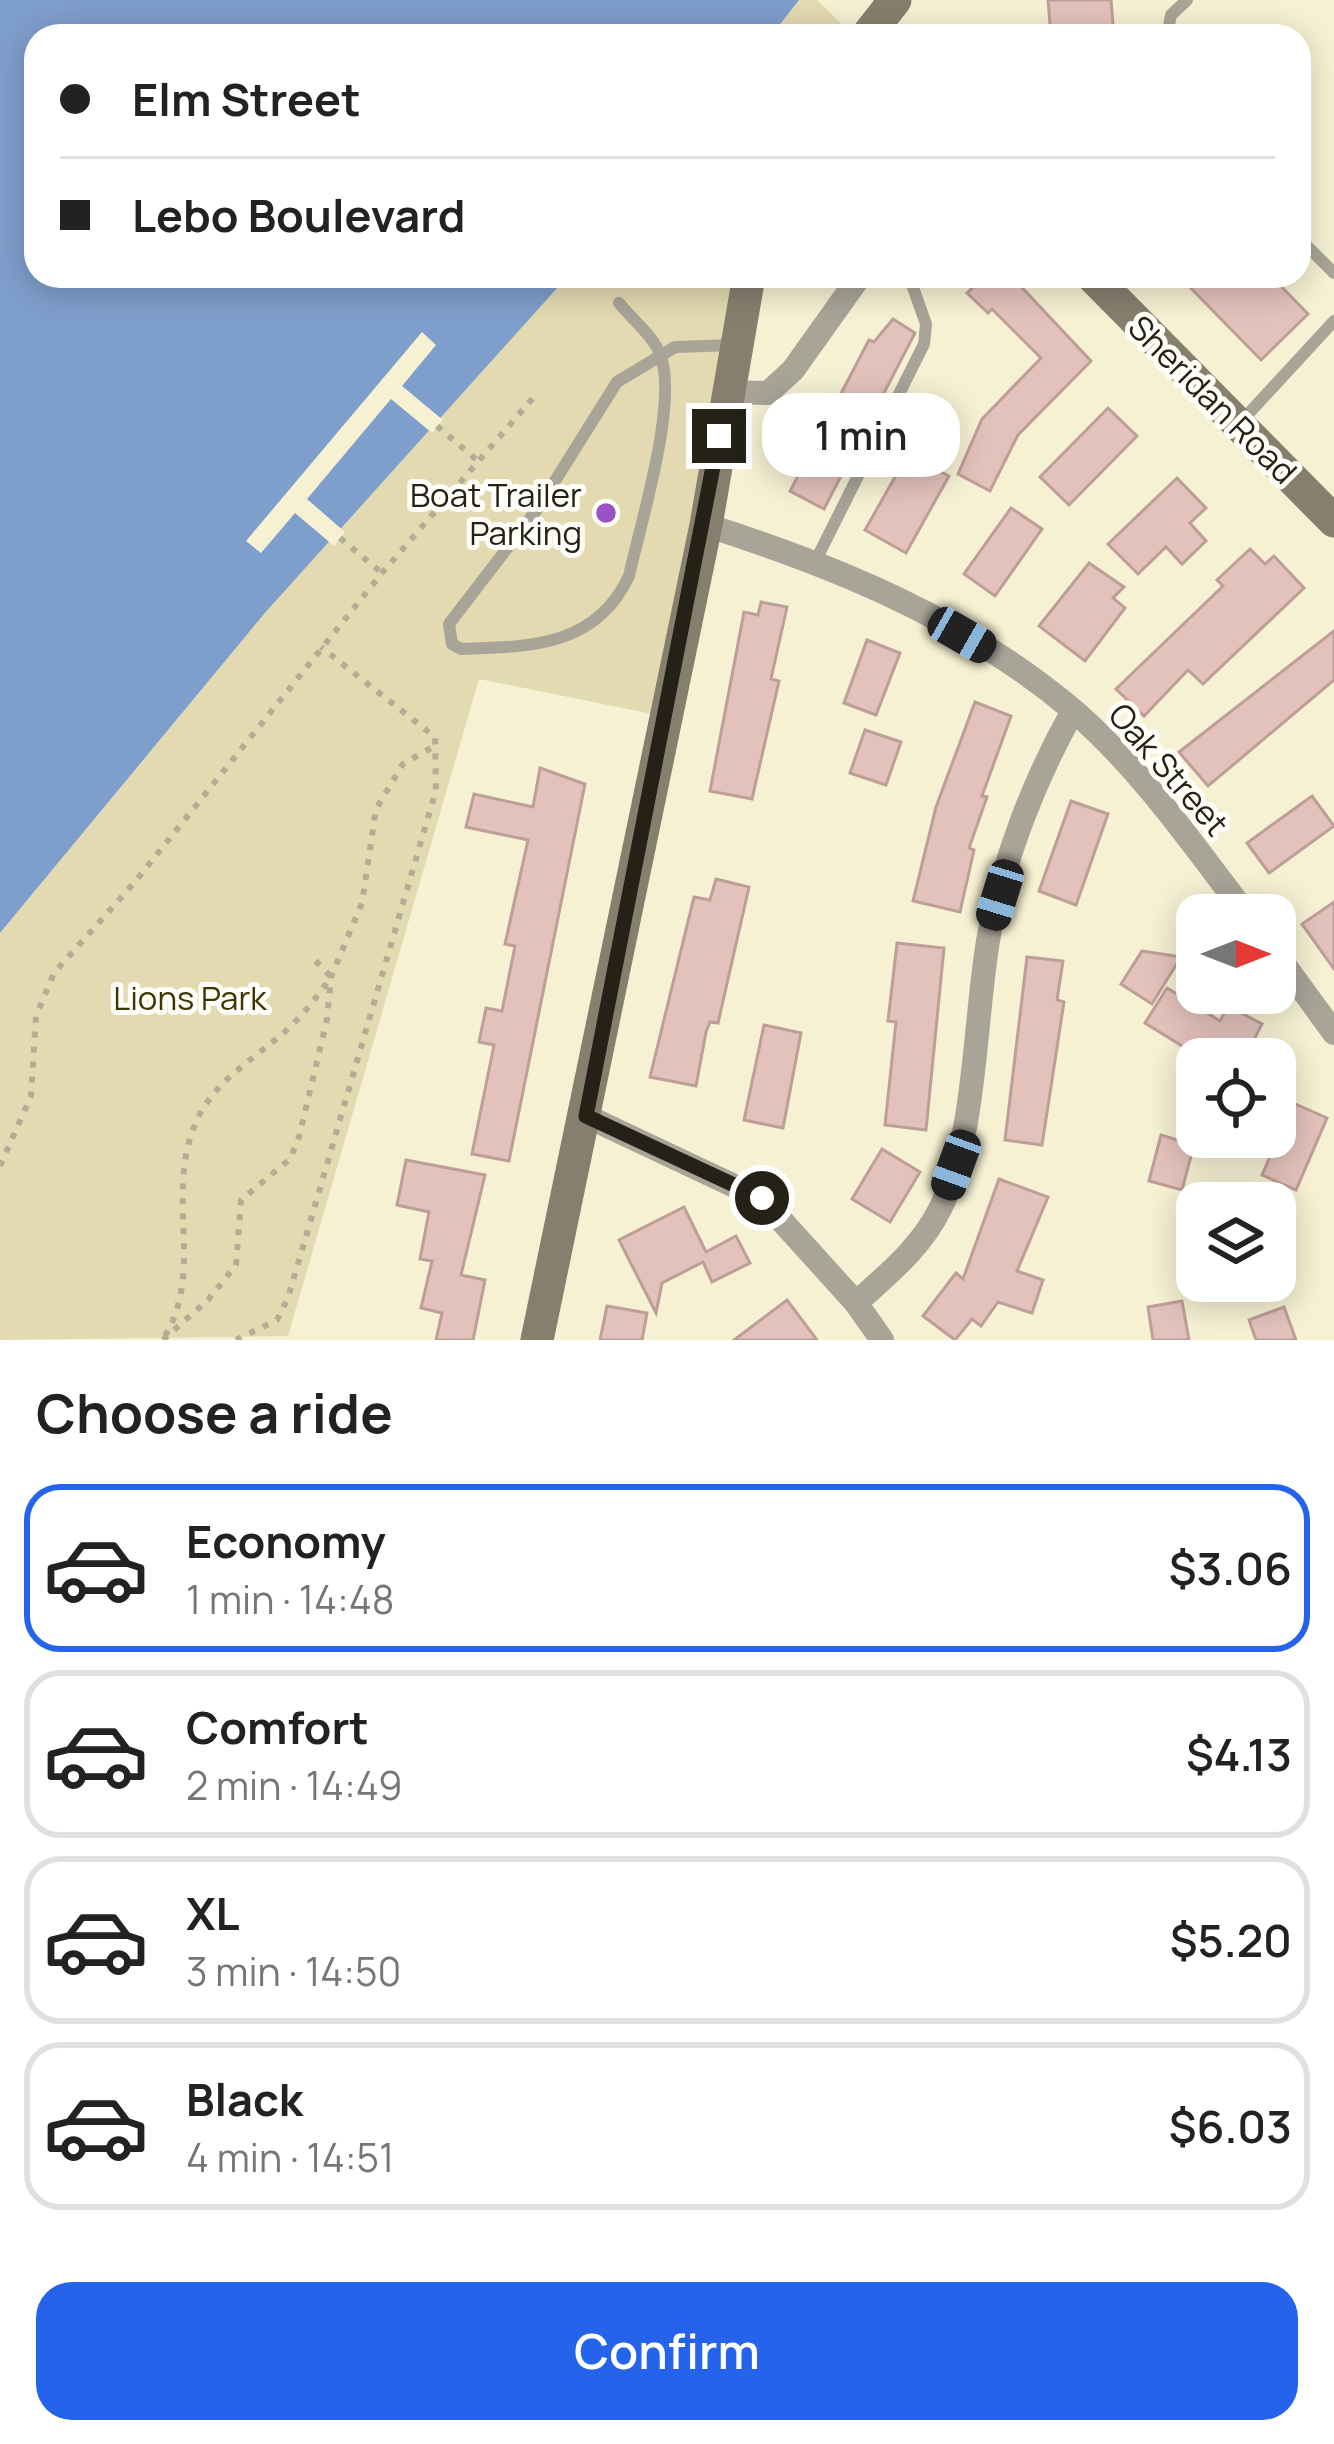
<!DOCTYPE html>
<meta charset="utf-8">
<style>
:root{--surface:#fff;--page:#f6f6f6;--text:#222;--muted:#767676;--line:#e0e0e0;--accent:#2563eb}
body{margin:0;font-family:Manrope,sans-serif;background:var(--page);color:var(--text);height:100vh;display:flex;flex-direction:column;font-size:45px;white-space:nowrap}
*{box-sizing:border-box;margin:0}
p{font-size:39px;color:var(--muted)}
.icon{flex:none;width:66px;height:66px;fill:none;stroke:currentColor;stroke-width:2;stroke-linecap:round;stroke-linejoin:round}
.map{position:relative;height:1340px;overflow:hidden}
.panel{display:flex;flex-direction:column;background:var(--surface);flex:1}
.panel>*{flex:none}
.guide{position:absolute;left:24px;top:24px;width:1287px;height:264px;border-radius:36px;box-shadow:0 6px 30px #0003;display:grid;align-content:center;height:264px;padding:0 36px;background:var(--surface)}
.needle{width:78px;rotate:90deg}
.fabs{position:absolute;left:1176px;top:894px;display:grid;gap:24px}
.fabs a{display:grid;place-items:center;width:120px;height:120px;border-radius:24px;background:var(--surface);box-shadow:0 6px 30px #0003;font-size:60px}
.end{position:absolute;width:54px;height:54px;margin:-27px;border:15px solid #242217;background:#fff;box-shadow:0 0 0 6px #fff}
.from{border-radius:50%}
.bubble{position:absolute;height:84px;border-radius:36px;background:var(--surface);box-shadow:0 6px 30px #0003;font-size:39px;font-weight:600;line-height:84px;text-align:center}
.car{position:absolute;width:36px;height:72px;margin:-36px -18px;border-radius:15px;box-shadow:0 0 9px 3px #0007;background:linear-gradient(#222 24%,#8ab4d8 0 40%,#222 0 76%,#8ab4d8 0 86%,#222 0)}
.guide b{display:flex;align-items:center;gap:42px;height:114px;font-size:45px}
.guide b+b{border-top:3px solid var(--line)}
.guide i{width:30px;height:30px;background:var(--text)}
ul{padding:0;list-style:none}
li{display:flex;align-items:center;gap:36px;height:168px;margin:0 24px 18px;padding:0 12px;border:6px solid var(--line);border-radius:36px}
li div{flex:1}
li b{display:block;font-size:45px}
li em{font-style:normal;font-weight:600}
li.on{border-color:var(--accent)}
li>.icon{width:108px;height:108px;stroke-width:1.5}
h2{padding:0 36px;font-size:54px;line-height:144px}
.button{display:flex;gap:24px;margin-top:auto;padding:24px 36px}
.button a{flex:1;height:138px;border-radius:36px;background:var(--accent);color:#fff;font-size:48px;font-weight:600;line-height:138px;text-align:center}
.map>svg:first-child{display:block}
.green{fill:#e3dab1}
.water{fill:#7e9ecc}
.pier{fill:#f6f1d3}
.building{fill:#e3c2bb;stroke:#be9e98;stroke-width:3}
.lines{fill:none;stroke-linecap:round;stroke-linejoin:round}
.path{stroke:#b2ae96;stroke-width:6;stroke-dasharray:6 9;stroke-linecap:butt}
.service{stroke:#a9a498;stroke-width:12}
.minor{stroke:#a9a498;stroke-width:24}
.secondary{stroke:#877f6e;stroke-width:33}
.route{stroke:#242217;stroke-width:15}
.poi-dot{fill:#9a52c5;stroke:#fefdf7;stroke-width:4.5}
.labels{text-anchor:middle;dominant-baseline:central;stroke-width:10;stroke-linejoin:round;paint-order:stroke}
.street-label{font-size:33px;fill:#242217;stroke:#fefdf7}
.poi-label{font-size:33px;fill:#242217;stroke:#fefdf7;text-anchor:end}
.park-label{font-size:33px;fill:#3e3505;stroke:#fefdf7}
</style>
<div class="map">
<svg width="1334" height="1340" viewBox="0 0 1334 1340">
<rect width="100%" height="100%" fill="#f6f1d3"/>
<g class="green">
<path d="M799,0H817L854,36H771Z"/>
<path d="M568,276H749L662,716L479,679L288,1336L0,1340V933L264,614Z"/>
</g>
<path class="water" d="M0,0H799L771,36H36V276H568L264,614L0,933Z"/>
<path class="pier" d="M422,332L436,345L402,386L443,420L432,433L391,399L307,499L345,532L341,537L334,546L295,513L261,553L246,541Z"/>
<g class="building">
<path d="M1048,0H1111L1114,36H1051Z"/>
<path d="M985,276H1011L1091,361L1018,435L990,491L958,474L982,419L1041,358L992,309L988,313L967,293Z"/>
<path d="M1179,276H1271L1308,314L1261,360Z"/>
<path d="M893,319L915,333L824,509L790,491L869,340L874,342Z"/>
<path d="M1108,408L1137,436L1069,505L1040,477Z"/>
<path d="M908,454L949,476L906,553L865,530Z"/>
<path d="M1177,478L1206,508L1190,523L1206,541L1182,564L1166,547L1138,574L1108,544Z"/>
<path d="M1011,508L1042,529L995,596L964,574Z"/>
<path d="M1250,549L1265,564L1274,556L1304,588L1203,684L1188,670L1144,716L1116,689L1223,586L1217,580Z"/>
<path d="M1089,563L1124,587L1113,598L1125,608L1085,661L1039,626Z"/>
<path d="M761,602L787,607L771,679L779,681L752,799L710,791L744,612L758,615Z"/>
<path d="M1334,631V680L1208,786L1179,752Z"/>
<path d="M867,640L900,653L876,715L844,703Z"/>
<path d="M975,702L1011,716L982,796L987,797L969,848L974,850L960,912L913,901L936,807Z"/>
<path d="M865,730L901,742L886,785L850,773Z"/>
<path d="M540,768L585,784L509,1161L472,1154L494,1045L479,1042L486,1008L502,1011L515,946L505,944L528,840L466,827L474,794L533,807Z"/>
<path d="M1312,796L1334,826L1269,873L1247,843Z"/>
<path d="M1071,801L1108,814L1076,905L1039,891Z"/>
<path d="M716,879L749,887L718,1023L710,1022L706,1032L696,1086L650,1077L694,897L710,900Z"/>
<path d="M1334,902V969L1302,924Z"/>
<path d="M897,943L944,948L926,1130L885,1125L896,1022L888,1021Z"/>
<path d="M1142,951L1181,957L1152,1004L1121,984Z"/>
<path d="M1027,957L1063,961L1057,1000L1064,1002L1042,1145L1005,1140Z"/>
<path d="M1167,988L1220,1021L1228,1006L1262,1024L1244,1059H1203L1145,1023Z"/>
<path d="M764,1025L801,1033L783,1128L744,1120Z"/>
<path d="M1293,1103L1327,1118L1296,1190L1262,1175Z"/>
<path d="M1161,1135L1194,1145L1182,1190L1149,1181Z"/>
<path d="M882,1149L920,1172L890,1222L852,1199Z"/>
<path d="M406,1160L485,1175L461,1275L485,1280L473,1340H436L442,1313L421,1308L432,1261L420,1259L429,1212L397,1205Z"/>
<path d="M999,1179L1048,1197L1017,1271L1043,1280L1032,1313L998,1302L981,1326L972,1319L955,1340L923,1316L956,1273L963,1279Z"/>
<path d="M684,1207L706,1252L736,1236L750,1263L712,1282L703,1262L662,1283L656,1313L619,1240Z"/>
<path d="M787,1300L817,1340H734Z"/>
<path d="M1182,1301L1189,1340H1153L1148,1307Z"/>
<path d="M607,1306L647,1313L642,1340H600Z"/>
<path d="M1284,1307L1296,1340H1256L1249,1320Z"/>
</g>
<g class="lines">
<g class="path">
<path d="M437,426L478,461"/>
<path d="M340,538L382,573"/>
<path d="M0,1166L31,1096L36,1016L54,973L134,883L382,573L533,398"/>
<path d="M165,1336C204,1271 166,1198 194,1127C213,1077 261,1057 296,1021C309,1008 320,992 331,977L313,958"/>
<path d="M163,1340L208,1300L236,1265L241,1200L290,1159L299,1137L327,1019L331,977L362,903L376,809L403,764L436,745"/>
<path d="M236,1340L277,1320L288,1298L436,790L435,737L321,647"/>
</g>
<g class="service">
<path d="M1167,36L1171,15L1187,0"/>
<path d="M1299,238L1334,273"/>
<path d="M619,303C631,318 654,337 660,354C679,401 640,525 629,576C596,647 529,647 461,649L452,644L449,624L538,508L617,382L675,347L733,345"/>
<path d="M1239,424L1334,321"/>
<path d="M816,560L924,344L926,324L909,276"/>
</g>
<g class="minor">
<path d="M726,392L768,393L793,370L860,276"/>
<path d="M706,525C837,567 967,620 1074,711C1142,770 1193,845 1247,915"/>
<path d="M1275,952L1334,1033"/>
<path d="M586,1116L762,1199L856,1303L882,1340"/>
<path d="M856,1303C889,1273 921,1248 941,1207C977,1131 974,1019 989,935C1004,858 1035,778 1073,711"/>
</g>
<g class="secondary">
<path d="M867,36L895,0"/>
<path d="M1092,276L1334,521"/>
<path d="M537,1340L706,525L749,276"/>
</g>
</g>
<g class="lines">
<path class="route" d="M719,436L586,1116L762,1198"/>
</g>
<circle class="poi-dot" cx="606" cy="513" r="12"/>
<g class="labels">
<g class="street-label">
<text transform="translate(1213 399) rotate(45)">Sheridan Road</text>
<text transform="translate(1169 769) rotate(49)">Oak Street</text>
</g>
<g class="poi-label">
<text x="582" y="494">Boat Trailer<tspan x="582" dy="38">Parking</tspan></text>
</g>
<g class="park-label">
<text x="190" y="997">Lions Park</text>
</g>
</g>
</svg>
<div class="fabs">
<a><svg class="needle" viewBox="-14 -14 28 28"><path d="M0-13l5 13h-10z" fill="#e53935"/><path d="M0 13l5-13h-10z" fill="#767676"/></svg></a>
<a><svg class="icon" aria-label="locate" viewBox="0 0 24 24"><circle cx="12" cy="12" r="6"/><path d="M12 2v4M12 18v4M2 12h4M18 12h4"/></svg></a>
<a><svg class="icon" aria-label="layers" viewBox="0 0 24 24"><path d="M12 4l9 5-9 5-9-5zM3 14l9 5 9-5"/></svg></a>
</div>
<i class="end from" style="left:762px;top:1198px"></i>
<i class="end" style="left:719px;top:436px"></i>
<div class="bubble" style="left:762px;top:393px;width:198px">1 min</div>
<i class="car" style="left:962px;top:635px;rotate:120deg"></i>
<i class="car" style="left:1000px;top:895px;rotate:197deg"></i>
<i class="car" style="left:956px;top:1165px;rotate:200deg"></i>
<div class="guide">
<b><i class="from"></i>Elm Street</b>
<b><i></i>Lebo Boulevard</b>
</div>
</div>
<section class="panel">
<h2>Choose a ride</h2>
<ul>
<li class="on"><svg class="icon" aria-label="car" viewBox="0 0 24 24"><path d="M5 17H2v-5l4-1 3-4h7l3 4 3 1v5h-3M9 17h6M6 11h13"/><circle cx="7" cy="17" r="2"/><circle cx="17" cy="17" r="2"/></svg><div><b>Economy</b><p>1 min · 14:48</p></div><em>$3.06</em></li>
<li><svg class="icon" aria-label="car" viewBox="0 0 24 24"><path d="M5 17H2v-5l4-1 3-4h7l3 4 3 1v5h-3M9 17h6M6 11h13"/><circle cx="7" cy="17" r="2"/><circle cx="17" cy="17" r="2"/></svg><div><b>Comfort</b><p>2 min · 14:49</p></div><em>$4.13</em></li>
<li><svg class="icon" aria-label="car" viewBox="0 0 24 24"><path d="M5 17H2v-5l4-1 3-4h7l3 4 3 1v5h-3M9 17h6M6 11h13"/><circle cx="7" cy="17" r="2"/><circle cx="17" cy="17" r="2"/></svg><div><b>XL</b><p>3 min · 14:50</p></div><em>$5.20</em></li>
<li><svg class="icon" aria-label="car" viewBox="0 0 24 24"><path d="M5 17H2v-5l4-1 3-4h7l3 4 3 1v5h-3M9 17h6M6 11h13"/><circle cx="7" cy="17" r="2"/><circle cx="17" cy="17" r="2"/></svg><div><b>Black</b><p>4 min · 14:51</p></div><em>$6.03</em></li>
</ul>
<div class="button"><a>Confirm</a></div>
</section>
